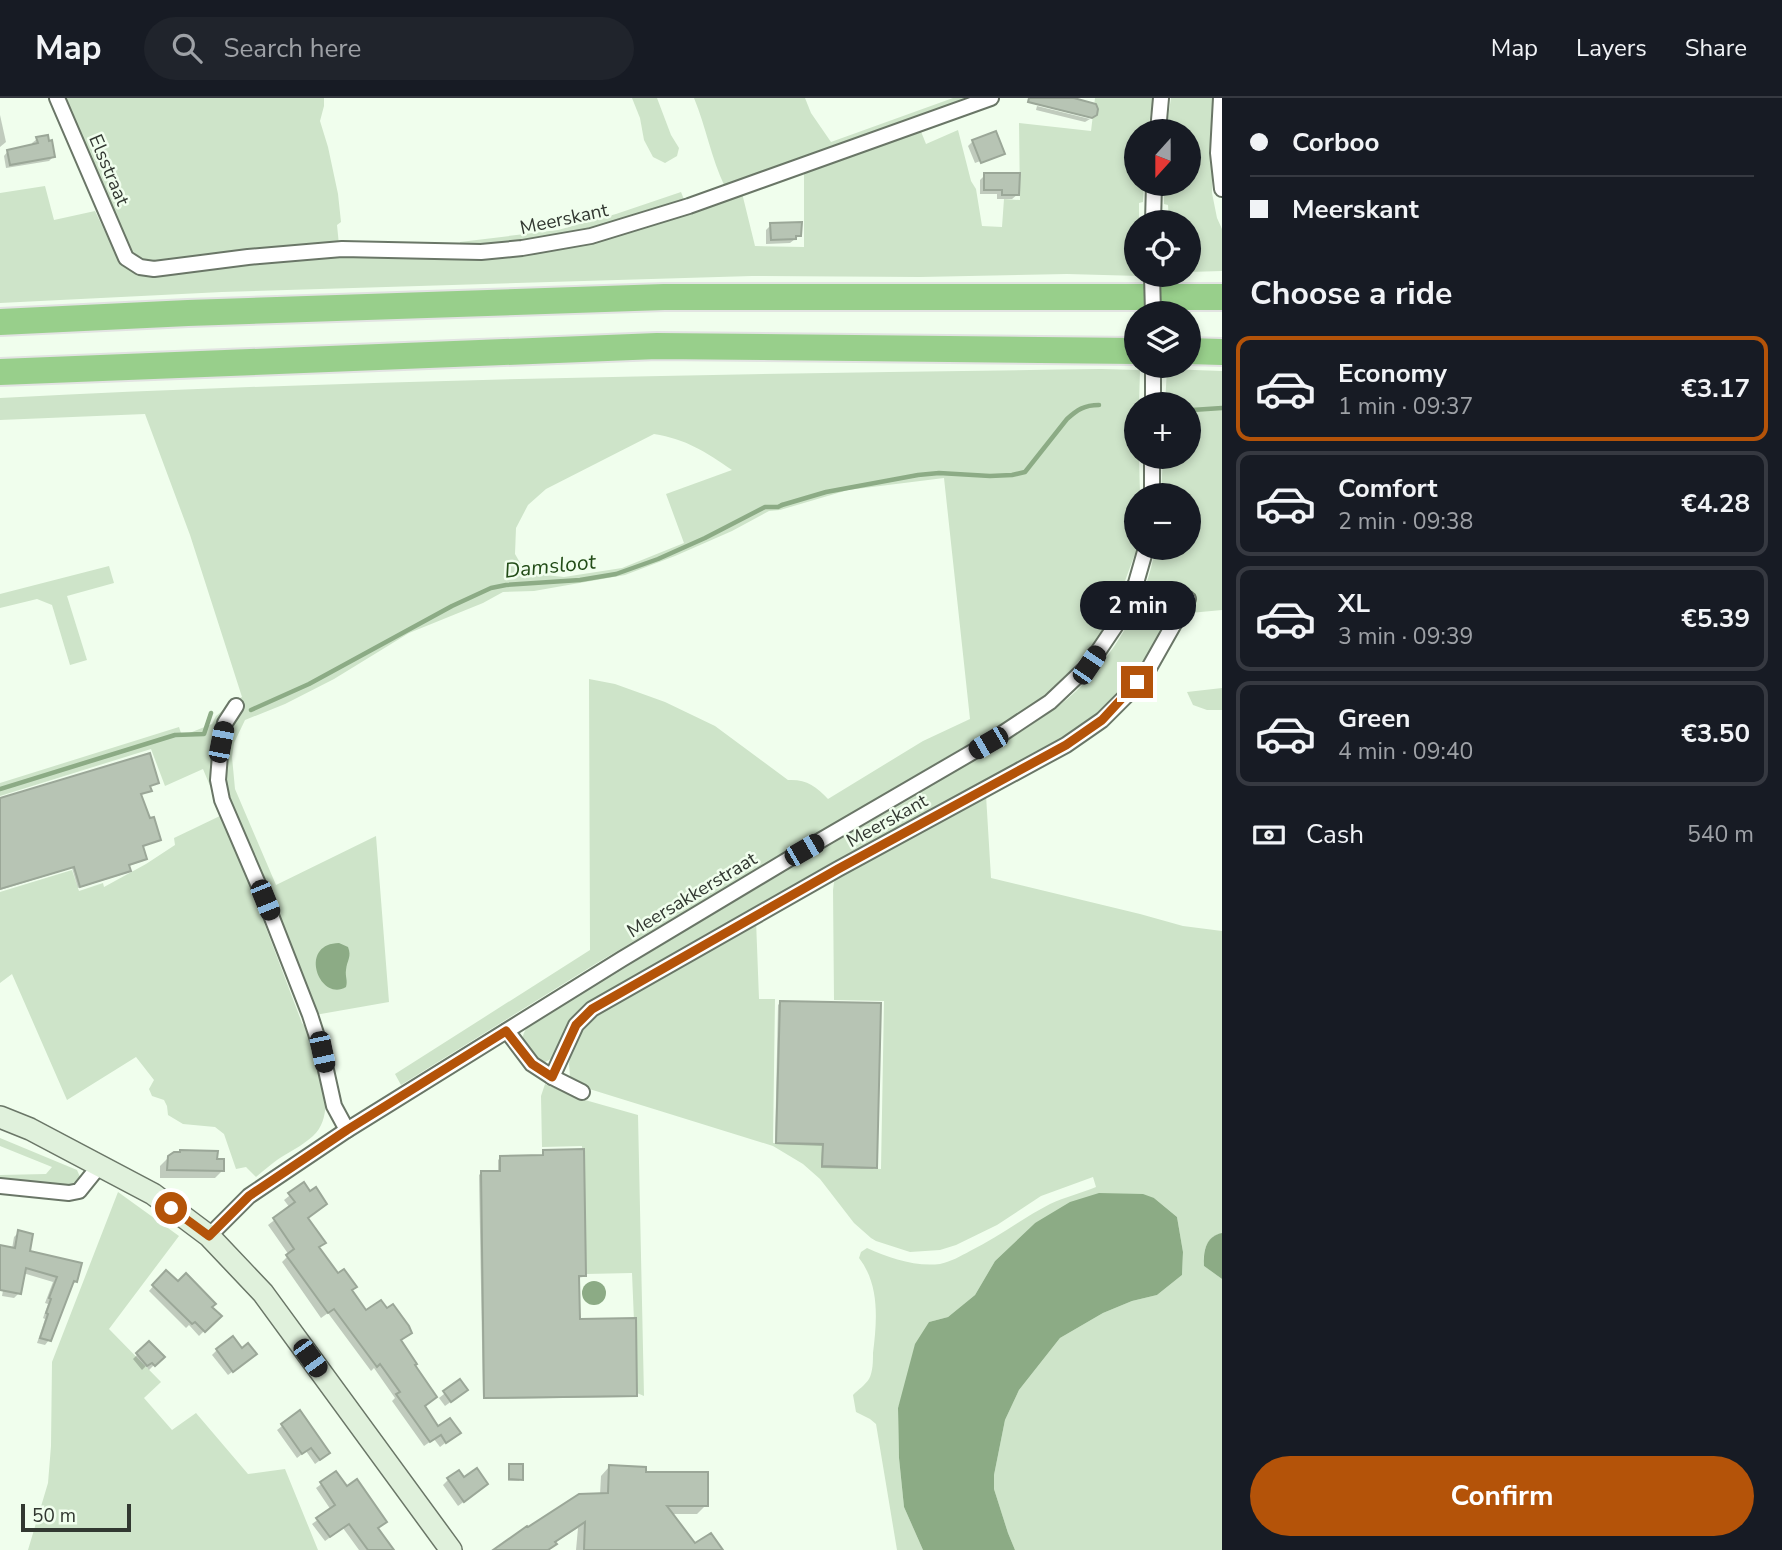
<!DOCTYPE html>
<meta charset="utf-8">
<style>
:root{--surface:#171b24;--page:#20242c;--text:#f1f3f6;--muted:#9ea1a6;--line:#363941;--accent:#b45309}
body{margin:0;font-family:"Nunito Sans",sans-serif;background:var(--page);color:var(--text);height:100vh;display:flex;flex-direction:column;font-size:26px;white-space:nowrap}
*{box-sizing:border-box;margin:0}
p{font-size:23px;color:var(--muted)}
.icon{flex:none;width:38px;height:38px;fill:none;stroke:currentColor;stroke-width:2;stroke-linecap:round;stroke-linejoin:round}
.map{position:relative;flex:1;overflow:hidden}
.side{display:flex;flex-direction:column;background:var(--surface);width:560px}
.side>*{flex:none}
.hud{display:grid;align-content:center;height:154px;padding:0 28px;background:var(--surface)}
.needle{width:46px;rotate:201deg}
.controls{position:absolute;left:1124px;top:21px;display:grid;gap:14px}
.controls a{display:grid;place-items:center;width:77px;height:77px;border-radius:50%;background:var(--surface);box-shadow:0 4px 10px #0003;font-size:35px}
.scale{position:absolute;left:21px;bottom:18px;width:110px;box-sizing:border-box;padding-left:7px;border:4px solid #323831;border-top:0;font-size:19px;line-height:24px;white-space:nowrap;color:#323831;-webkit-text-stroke:5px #f0feed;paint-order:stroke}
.end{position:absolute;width:32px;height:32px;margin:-16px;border:9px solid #b45309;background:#fff;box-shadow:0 0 0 4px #fff}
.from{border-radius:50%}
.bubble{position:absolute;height:49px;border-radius:24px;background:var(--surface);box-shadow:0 4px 10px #0003;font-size:23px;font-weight:700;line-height:49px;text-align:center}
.car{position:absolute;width:21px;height:42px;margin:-21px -10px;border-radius:9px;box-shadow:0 0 5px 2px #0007;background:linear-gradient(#222 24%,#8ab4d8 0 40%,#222 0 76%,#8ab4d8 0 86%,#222 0)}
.hud b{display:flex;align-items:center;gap:24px;height:66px;font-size:26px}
.hud b+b{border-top:2px solid var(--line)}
.hud i{width:18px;height:18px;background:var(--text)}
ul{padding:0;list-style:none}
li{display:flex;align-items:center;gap:21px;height:105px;margin:0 14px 10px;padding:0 14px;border:4px solid var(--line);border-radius:14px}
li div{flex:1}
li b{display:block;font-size:26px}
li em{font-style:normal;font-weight:700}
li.selected{border-color:var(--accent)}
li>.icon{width:63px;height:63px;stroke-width:1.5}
h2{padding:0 28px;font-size:32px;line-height:84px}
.pay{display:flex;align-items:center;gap:18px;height:77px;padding:0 28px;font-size:26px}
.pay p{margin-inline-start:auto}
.action{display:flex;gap:14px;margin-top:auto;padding:14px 28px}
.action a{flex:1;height:80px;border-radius:42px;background:var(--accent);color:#fff;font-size:28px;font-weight:700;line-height:80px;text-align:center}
header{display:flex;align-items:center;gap:42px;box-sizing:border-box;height:98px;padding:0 35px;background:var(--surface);border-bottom:2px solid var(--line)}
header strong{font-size:33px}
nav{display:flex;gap:38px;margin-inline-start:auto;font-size:24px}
.search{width:490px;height:63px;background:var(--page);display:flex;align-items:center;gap:18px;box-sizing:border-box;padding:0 24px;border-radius:38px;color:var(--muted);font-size:26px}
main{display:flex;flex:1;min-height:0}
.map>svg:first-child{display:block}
.green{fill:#cee4c9;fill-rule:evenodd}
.water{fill:#8cab85}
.shadow{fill:#0003}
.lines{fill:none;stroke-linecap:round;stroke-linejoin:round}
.stream{stroke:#8cab85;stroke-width:4.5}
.building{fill:#b7c4b4;stroke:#9ba798;stroke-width:2}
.minor-casing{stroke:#6a7667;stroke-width:18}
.secondary-casing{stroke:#6a7667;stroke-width:24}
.motorway-casing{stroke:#e2e3e2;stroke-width:30}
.minor{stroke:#fff;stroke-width:14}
.secondary{stroke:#e0f1dc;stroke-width:21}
.motorway{stroke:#98cf8b;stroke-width:26}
.minor-bridge-casing{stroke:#6a7667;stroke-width:18;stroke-linecap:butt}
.minor-bridge{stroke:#fff;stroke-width:14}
.route{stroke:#b45309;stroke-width:9}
.labels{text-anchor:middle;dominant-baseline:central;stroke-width:5;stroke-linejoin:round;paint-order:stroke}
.street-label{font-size:19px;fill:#323831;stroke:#f0feed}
.water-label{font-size:21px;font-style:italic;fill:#224c17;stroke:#f0feed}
</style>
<header>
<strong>Map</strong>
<div class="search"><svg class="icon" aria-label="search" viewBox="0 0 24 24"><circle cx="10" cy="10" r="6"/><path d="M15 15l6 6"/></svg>Search here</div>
<nav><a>Map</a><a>Layers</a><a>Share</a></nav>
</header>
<main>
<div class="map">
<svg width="1222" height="1452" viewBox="0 0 1222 1452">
<rect width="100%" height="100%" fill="#f0feed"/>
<g class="green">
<path d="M65,0H324V8L320,23L328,49L338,96L341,124L337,127L339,147L274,150L152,165L140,160L131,152Z"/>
<path d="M632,0H657L671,37L679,50L677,58L665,65L653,59L644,42L640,20Z"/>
<path d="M694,0H805L811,15L831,44L953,0H975L725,89C711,60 706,29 694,0Z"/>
<path d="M1095,0H1153L1148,33H1136V86H1144L1143,104L1139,105V124H1136V177L1140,178L1067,176L920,179L752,178L222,194L0,205V95L45,88L54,122L95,113L108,140L127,166L341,156L531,154L576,148L620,136L742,95L755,148L804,149V73L920,31L926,46L958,32L971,83L976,91L982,128L1002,129L1004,101L1020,102L1019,25L1091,33Z"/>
<path d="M1171,0H1213L1212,95L1217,120L1222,131V173L1188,174V124H1169L1168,107L1164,106V86H1188V33H1166Z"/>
<path d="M681,94L685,104L590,132L524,146L460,151V144L558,132L616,116Z"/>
<path d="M1101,271L1140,272L1139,306H1136V359H1139L1140,397H1136V453L1114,513L1100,538L1072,571L1048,594L1023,614L597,865L401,987L395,976L590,852L589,581L615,586L665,604L715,628L788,682C806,681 816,688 828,701L923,643L970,621L944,380L848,392L780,412L769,413L732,433L675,458L625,477L534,493L503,494L483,505L409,535L334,581L285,606L245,622L234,645L232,659L235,691L276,787L376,738L389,904L315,917L266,792L254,798L302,925L307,931C316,960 340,1013 313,1038C302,1048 289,1054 277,1062C270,1067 263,1073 256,1079L246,1069L236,1071L224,1036L215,1029L183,1026L168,1017L167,1008L164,1002L152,998L149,991L154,982L136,959L67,1002L12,876L0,885V794L72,772L79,793L103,785L104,789L146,766L175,747L174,740L222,717L203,671L165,688L151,651L0,698V685L179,629L182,638L212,626L216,618L234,603L242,599L190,437L145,316L0,322V300C367,281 734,276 1101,271ZM654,336C686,341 706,354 732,372L666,396L684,445L622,470L564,479L526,475L515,456L516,430L528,407L546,391Z"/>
<path d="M1167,271L1222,273V512L1190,515L1183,506L1142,571L1092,625L571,924L553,960L545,964C536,963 526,952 523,943C522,938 524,935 526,931L688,831L1002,646C1026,630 1052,615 1074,595C1112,561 1148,502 1155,450H1188V397H1161L1163,359H1188V306H1165Z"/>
<path d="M109,468L114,485L67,498L87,562L70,567L52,507L37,501L0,510V496Z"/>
<path d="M1222,590V612H1207L1193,607L1187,594Z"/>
<path d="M986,697L991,780L1140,816L1183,828L1222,833V1135C1206,1139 1203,1153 1204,1168L1222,1181V1452H1015L1008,1435L994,1391V1377L1005,1322L1019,1292L1060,1240L1103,1215L1132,1203L1157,1197L1182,1177L1183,1154L1177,1119L1154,1100L1035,1125L995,1163L975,1197L948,1219L929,1224L898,1310L899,1360L904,1409L923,1452H897L876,1326L870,1321L856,1314L853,1297C858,1292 865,1287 869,1281C873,1274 873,1263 873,1255C877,1223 880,1187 859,1160L861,1154L867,1150C889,1160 915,1169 940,1166C950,1164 961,1158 970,1153C998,1139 1023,1120 1050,1106C1065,1099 1081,1095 1096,1089L1093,1079L1041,1098L997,1127L956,1147L940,1152L910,1154L876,1143L871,1140L854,1125L820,1081L803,1066L773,1048L583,989L573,984L570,979L569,966L572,945L588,921L756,822L759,901H775L773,1045L823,1046L822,1068L881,1071L884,903L834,902L833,792L834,784L840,776Z"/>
<path d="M545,986L578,1000L638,1017L644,1298L637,1295L632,1175L586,1176L582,1048L542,1049L541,998Z"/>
<path d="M0,1040L77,1072L80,1079L78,1085L58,1088L0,1082V1077L46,1076L52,1069L0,1048Z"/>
<path d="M118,1094L179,1138L109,1231L161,1284L144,1300L172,1332L196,1315L248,1376L285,1371L318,1452H28L48,1385L51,1348L52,1264Z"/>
</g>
<g class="water">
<path d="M339,845L348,849C352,859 347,862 346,872C345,878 348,883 346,889C320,905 297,846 339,845Z"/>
<path d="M1099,1095L1143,1096L1154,1100L1177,1119L1183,1154L1182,1177L1157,1197L1132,1203L1103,1215L1060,1240L1019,1292L1005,1322L994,1377V1391L1008,1435L1015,1452H923L904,1409L899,1360L898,1310L915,1246L929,1224L948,1219L975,1197L995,1163L1035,1125L1070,1104Z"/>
<path d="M1222,1135V1181L1204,1168C1203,1153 1206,1138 1222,1135Z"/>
<circle cx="594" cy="1195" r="12"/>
</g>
<g class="shadow">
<path d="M1037,8L1090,21L1085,24L1036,12Z"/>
<path d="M0,17L6,44L0,49Z"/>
<path d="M37,41L54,58L49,63L6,70L4,58L8,53L33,48L32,45Z"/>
<path d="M973,43L1003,55L999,59V56L975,65L968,48Z"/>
<path d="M985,77L1018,96L1012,101H997V96H980V82Z"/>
<path d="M771,127L800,137L790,145L766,146V132Z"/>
<path d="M157,685L149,689L150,692L148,694L139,697L159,742L141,749L145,761L143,763L128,768L129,773L127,775L78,790L72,770L0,792V701Z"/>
<path d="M780,905L875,1069L873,1071L821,1070L822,1048L775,1046L778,907Z"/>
<path d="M544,1053L585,1177L583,1179L577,1180L578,1223L635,1297L633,1299L483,1301L479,1077L481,1075H498V1062L500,1060L542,1059Z"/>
<path d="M169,1059L215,1062L223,1072L215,1080H160V1068Z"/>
<path d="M303,1087L306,1120L324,1144L318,1150L366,1215L410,1234L400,1243L413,1267L435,1299L423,1309L437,1331L458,1335L440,1349L434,1341L424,1348L392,1303L395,1300L374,1270L371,1273L328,1215L321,1220L282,1164L289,1157L268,1127L290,1110L284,1102Z"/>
<path d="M19,1134L28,1154L76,1183L70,1189L49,1242L45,1247L37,1245L45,1221L43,1220L48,1206L45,1205L53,1184L23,1175L19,1195L14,1200L2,1198L6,1175L0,1174V1149L12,1151L14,1139Z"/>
<path d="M166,1174L210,1209L219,1218L199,1238L189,1227L186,1230L149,1193Z"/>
<path d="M149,1245L162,1259L149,1272L146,1268L142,1272L133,1261Z"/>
<path d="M217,1252L249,1261L228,1277L212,1257Z"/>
<path d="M459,1284L460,1297L445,1308L439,1300Z"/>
<path d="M299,1315L323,1360L315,1366L306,1353L297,1360L277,1332Z"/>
<path d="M510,1368L521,1381L519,1383H508V1370Z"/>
<path d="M609,1369L644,1376L706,1407L697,1416H670L694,1447L721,1452H576L578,1430L554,1445L549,1452H496L600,1397L601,1378Z"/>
<path d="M336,1375L376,1431L392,1452H359L343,1430L325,1443L312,1426L331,1412L316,1390Z"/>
<path d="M448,1382L481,1391L458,1408L443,1387Z"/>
</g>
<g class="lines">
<g class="stream">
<path d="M1192,312L1222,310"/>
<path d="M782,407L826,394L918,377L939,375L990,378L1012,377L1025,374L1067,321C1077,312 1084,307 1099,307"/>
<path d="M251,612L309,586L452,508L491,490L506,487L580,482L616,476L658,461L705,440L765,409H778L782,407"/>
<path d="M0,691L175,637L204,636L211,615"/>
</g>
</g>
<g class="building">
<path d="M1029,0H1074L1096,6L1098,11L1097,17L1092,20L1028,4Z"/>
<path d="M996,33L1005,56L981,65L972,42Z"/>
<path d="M48,37L49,43L52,42L55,59L10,67L7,52L38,45L36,39Z"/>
<path d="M984,75H1020L1019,97H1002V92H984Z"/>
<path d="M802,124L801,138H796V141L771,142L770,125Z"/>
<path d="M150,655L159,685L150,688L152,693L141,696L150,720L154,719L161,742L143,748L147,761L129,767L131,773L80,789L74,769L0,791V700Z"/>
<path d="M780,903L881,905L877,1070L822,1068L823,1046L776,1045Z"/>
<path d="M584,1051L586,1178H579L580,1221L636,1220L637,1298L484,1300L481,1073H500V1058L543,1057V1052Z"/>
<path d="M180,1052L218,1053L217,1061H224V1073L167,1072L168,1058L174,1054H180Z"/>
<path d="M304,1084L310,1093L316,1089L327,1106L308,1120L326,1145L319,1149L338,1175L344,1171L357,1189L352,1192L366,1212L381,1202L387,1210L393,1206L409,1228L412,1235L401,1242L417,1266L415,1267L437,1299L425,1308L438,1328L450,1320L461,1335L446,1345L441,1337L430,1344L396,1296L400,1294L380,1266L377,1269L334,1211L328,1215L286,1157L294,1151L273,1120L295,1104L288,1095Z"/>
<path d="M18,1132L33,1136L30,1153L82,1165L77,1184L74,1183L51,1243L40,1240L48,1216L46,1215L51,1201L49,1200L57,1179L26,1170L21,1196L0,1192V1147L15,1150Z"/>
<path d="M166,1172L178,1183L186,1175L216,1206L212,1209L222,1218L205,1234L195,1224L192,1226L152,1187Z"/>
<path d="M233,1238L242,1250L248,1245L257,1256L233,1274L216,1251Z"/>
<path d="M149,1243L165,1259L155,1268L152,1265L147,1268L136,1255Z"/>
<path d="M460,1281L468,1292L451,1304L443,1293Z"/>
<path d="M300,1312L330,1355L320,1362L311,1350L302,1356L281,1326Z"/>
<path d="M509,1366H523V1382L509,1381Z"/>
<path d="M609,1367L646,1369V1374H708V1408H667L695,1445L711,1435L723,1452H584L585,1424L555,1444L557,1446L548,1452H493L527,1428L528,1429L579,1396L608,1395Z"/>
<path d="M477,1370L488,1386L464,1404L447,1380L459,1372L464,1379Z"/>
<path d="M336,1373L347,1388L357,1381L387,1424L378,1430L394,1452H368L349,1426L330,1439L316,1420L335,1407L320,1384Z"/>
</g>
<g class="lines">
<g class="minor-casing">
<g id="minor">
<path d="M57,0L126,160L140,169L154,171L248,159L342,151L481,154L522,150L591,138L689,108L991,0"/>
<path d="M1221,0L1218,55L1222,91"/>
<path d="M1158,33L1161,0"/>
<path d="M1153,124L1154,86"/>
<path d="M1153,268V306"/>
<path d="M1152,397V359"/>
<path d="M236,608L225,625L221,644L218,682L222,702L265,802L310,917L322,954L334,1008L347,1032"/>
<path d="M507,933L532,966L552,979L582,994"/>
<path d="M552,979L576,927L592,911L838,771L1066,647L1102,622L1126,598L1149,570L1188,501"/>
<path d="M0,1088L69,1095L79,1093L100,1067"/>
<path d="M209,1138L249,1098L347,1032L622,861L804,752L988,645L1050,604L1089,567L1120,521L1136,485L1146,450"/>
</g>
</g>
<g class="secondary-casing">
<path id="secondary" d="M0,1019L30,1031L153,1096L209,1138L263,1195L451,1452"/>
</g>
<g class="motorway-casing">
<g id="motorway">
<path d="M0,224L188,215L664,199H1222"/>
<path d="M1188,253L1222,254"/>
<path d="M0,274L657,248L1136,253"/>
</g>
</g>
<use href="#minor" class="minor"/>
<use href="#secondary" class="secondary"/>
<use href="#motorway" class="motorway"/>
<g class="minor-bridge-casing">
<path id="minor-bridge" d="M1152,177L1153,215"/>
</g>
<use href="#minor-bridge" class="minor-bridge"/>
</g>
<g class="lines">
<path class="route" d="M171,1110L209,1138L249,1098L347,1032L506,933L532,966L552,979L576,927L592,911L838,771L1066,647L1102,622L1137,584"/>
</g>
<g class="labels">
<g class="street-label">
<text transform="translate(109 72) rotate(67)">Elsstraat</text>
<text transform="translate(564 121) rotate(-12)">Meerskant</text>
<text transform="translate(887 723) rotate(-29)">Meerskant</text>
<text transform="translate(692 797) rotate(-31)">Meersakkerstraat</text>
</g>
<g class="water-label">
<text transform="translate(550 468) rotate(-6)">Damsloot</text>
</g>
</g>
</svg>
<div class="controls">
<a><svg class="needle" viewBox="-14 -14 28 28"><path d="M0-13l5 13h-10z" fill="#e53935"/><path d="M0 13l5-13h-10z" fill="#9ea1a6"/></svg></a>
<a><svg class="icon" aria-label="locate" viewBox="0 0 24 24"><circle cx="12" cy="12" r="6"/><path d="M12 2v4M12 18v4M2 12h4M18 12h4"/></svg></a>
<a><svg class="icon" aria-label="layers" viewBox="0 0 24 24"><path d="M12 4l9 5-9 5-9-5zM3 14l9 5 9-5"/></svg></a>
<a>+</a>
<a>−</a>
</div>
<div class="scale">50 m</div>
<i class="end from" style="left:171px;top:1110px"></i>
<i class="end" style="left:1137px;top:584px"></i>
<div class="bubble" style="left:1080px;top:483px;width:116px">2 min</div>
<i class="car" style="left:1089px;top:567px;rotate:34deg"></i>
<i class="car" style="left:221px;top:644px;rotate:11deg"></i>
<i class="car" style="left:988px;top:645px;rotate:240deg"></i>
<i class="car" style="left:804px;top:752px;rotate:60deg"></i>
<i class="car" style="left:265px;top:802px;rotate:158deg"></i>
<i class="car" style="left:322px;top:954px;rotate:168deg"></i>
<i class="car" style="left:310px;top:1260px;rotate:144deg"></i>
</div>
<section class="side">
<div class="hud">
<b><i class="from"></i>Corboo</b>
<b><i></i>Meerskant</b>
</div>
<h2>Choose a ride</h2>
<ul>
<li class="selected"><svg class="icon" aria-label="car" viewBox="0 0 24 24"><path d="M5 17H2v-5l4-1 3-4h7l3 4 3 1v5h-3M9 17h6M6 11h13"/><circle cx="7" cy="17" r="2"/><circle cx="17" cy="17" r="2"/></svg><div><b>Economy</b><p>1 min · 09:37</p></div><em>€3.17</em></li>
<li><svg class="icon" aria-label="car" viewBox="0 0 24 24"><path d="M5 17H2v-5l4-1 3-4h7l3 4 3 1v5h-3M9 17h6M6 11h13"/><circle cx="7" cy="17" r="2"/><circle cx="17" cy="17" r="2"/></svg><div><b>Comfort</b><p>2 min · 09:38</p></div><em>€4.28</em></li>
<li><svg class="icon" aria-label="car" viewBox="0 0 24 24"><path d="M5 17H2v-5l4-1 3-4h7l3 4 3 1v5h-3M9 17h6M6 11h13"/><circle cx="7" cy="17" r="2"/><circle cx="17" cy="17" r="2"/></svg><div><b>XL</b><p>3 min · 09:39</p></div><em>€5.39</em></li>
<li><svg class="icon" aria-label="car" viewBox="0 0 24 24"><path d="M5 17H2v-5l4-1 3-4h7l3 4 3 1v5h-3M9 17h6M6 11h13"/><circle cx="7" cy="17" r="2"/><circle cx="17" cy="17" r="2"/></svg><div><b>Green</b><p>4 min · 09:40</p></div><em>€3.50</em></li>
</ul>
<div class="pay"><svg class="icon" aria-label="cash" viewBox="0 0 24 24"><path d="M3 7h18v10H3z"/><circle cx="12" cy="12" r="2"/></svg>Cash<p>540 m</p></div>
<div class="action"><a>Confirm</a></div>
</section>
</main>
